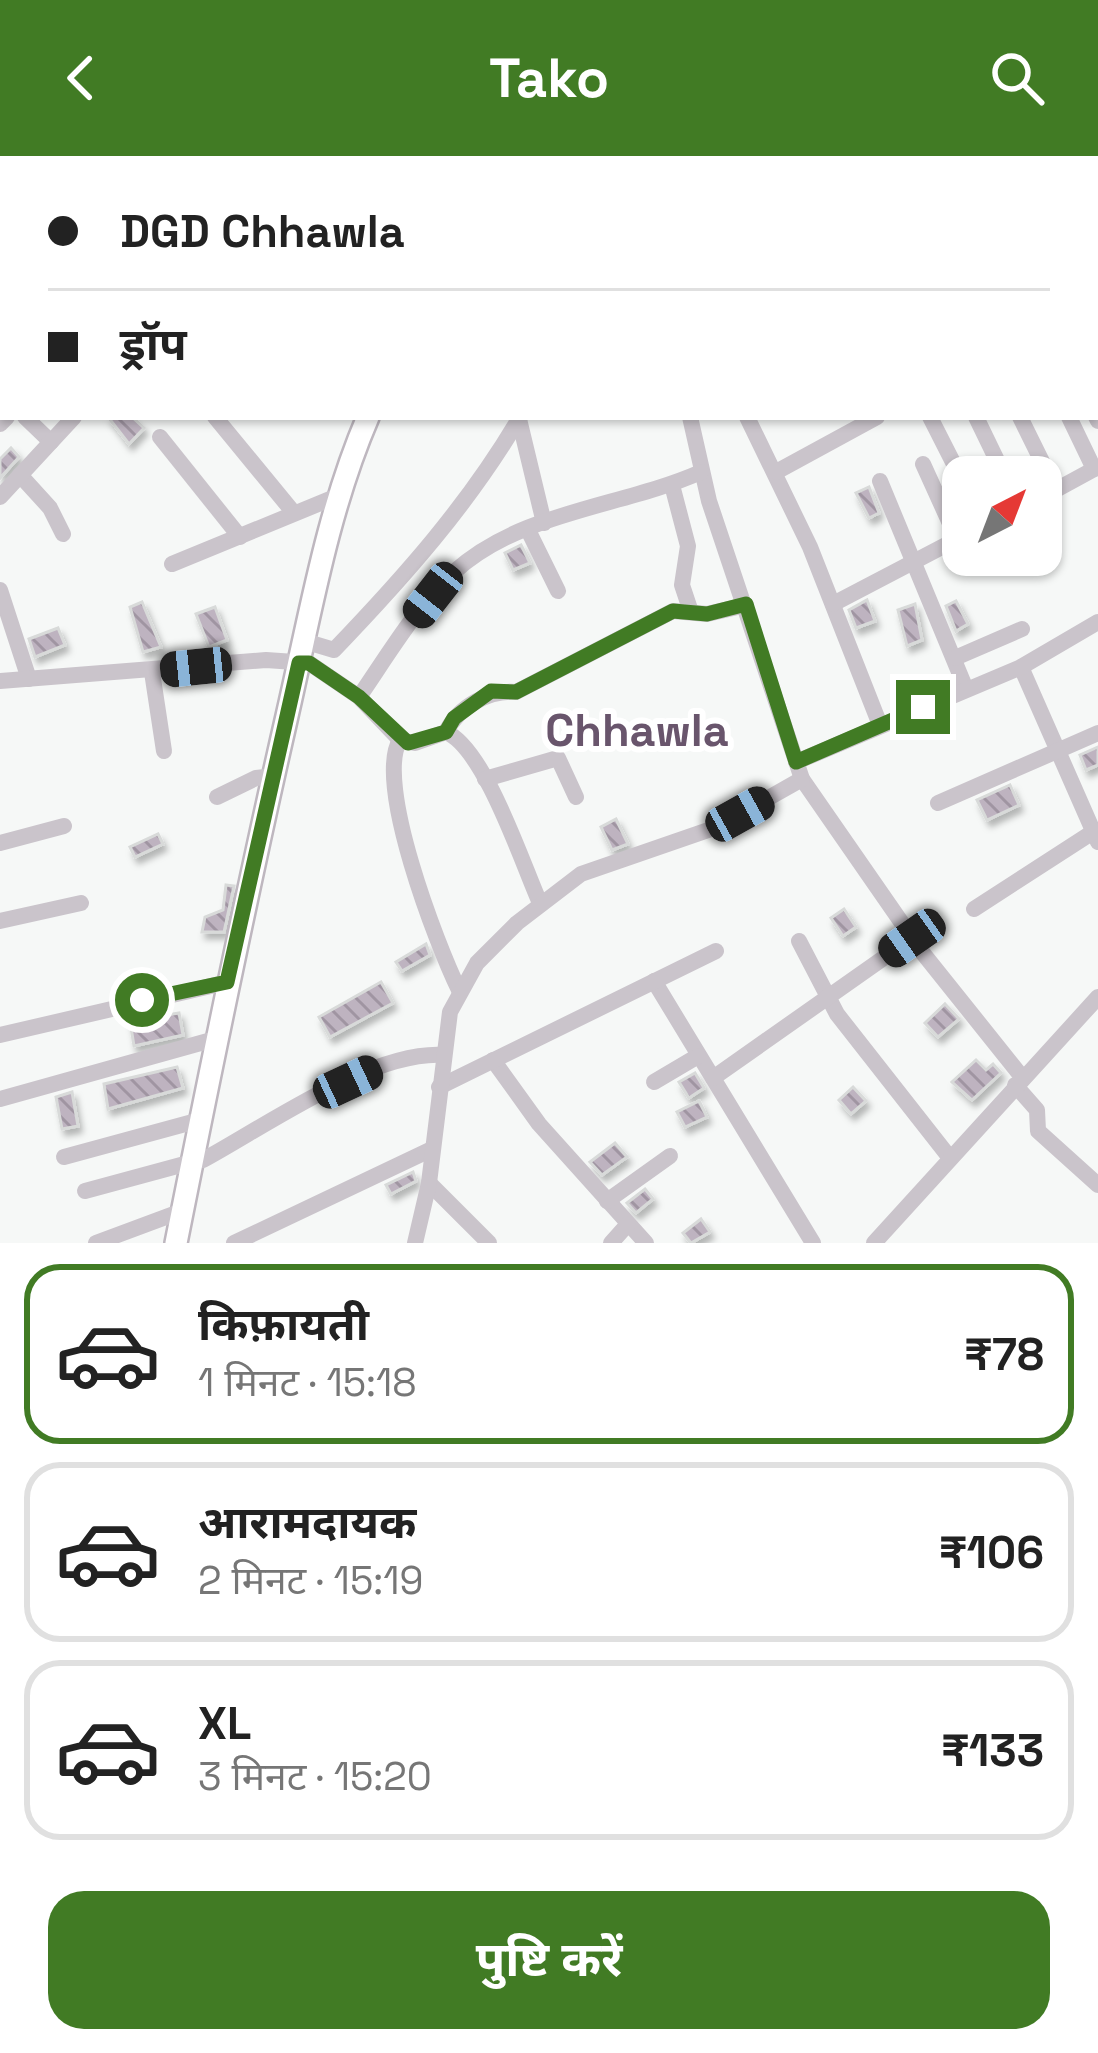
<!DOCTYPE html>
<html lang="hi">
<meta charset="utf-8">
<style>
:root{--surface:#fff;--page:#f6f6f6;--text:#222;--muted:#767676;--line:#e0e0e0;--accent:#417b24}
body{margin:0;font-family:"Space Grotesk","Noto Sans Devanagari",sans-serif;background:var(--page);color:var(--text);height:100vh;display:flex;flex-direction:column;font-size:45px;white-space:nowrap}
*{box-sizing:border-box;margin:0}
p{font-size:39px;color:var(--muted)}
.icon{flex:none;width:66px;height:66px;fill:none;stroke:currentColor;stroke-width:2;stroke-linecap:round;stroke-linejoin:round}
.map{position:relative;height:1087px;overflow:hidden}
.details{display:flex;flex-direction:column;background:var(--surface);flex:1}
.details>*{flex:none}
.hud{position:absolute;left:0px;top:0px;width:1098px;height:264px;box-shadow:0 3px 9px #0004;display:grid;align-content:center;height:264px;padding:0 48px;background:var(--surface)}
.needle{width:78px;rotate:42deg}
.buttons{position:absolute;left:942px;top:300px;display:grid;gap:24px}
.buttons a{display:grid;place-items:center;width:120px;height:120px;border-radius:24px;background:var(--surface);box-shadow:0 3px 9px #0004;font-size:60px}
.end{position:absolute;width:54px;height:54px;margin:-27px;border:15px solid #417b24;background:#fff;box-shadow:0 0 0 6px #fff}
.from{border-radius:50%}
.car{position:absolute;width:36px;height:72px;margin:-36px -18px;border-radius:15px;box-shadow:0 0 9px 3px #0007;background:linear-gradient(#222 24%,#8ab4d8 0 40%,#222 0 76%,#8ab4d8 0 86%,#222 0)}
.hud b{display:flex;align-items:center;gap:42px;height:114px;font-size:45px}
.hud b+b{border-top:3px solid var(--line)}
.hud i{width:30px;height:30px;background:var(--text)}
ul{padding:21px 0 0;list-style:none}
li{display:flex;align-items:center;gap:36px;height:180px;margin:0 24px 18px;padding:0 24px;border:6px solid var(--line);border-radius:36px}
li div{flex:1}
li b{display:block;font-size:45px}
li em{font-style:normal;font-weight:700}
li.selected{border-color:var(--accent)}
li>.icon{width:108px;height:108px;stroke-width:1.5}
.cta{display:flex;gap:24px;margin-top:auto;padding:24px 48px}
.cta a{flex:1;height:138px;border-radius:36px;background:var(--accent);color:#fff;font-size:48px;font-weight:700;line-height:138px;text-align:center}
header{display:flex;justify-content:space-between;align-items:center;height:156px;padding:0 48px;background:var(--accent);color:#fff;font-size:54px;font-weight:700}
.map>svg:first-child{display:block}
.building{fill:url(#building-back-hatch);stroke:#d8dad9;stroke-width:3;filter:url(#shadow)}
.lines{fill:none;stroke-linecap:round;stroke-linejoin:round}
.major-casing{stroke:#beb7bf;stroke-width:26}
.minor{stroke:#cac4cb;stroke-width:16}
.major{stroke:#fff;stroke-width:21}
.route{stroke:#417b24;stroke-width:15}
.labels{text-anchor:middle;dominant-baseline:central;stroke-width:12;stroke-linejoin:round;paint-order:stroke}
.district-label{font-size:45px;font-weight:bold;fill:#69556c;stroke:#fff}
</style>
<header><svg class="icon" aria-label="back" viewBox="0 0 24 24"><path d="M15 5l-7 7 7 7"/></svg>Tako<svg class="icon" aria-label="search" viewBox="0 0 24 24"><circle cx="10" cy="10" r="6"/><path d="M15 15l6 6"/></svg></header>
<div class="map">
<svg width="1098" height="1087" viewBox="0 0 1098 1087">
<defs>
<pattern id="building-back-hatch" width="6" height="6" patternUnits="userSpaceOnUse" patternTransform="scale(3)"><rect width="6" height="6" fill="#beb3c0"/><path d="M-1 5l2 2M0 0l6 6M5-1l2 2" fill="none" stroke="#a095a2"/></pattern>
<filter id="shadow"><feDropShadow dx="3.5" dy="6" stdDeviation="3" flood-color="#0004"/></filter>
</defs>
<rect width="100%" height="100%" fill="#f6f8f7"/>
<g class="building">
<path d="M108,261H132L144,272L129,288Z"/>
<path d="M11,292L19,301L0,322V303Z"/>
<path d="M869,331L879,357L869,362L856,337Z"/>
<path d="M521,389L530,407L513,414L505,397Z"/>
<path d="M867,444L875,465L856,472L849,454Z"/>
<path d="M956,445L968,468L956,475L946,450Z"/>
<path d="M142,446L161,491L143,496L130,451Z"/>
<path d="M915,448L922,484L907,490L898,454Z"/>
<path d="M215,451L227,484L209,491L196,458Z"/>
<path d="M58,472L65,489L35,501L29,483Z"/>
<path d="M1098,591V609L1086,614L1080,599Z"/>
<path d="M1010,629L1019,649L987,664L977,644Z"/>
<path d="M616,663L628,688L612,694L601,671Z"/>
<path d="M158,678L163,688L135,701L130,691Z"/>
<path d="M226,729L234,730L224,776H202L205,761L223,754Z"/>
<path d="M844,753L856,771L843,780L831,762Z"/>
<path d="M426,788L430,799L402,815L396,806Z"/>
<path d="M381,826L393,847L330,881L319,861Z"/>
<path d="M945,848L959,863L938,881L925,867Z"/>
<path d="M179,857L183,879L134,890L130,865Z"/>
<path d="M976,904L986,914L993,908L1001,917L972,944L952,926Z"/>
<path d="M177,911L183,932L108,953L104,928Z"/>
<path d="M695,917L704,932L689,942L679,926Z"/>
<path d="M853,931L866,945L851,958L839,944Z"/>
<path d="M72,936L78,970L62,973L56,941Z"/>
<path d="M699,945L707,961L685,971L677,956Z"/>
<path d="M615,987L627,1001L602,1019L590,1006Z"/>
<path d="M413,1016L416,1025L391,1038L386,1029Z"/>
<path d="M645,1033L653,1043L636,1057L627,1047Z"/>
<path d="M701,1063L710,1076L691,1087L683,1077Z"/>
</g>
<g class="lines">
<g class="major-casing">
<g id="major">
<path d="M508,3L510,0"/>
<path d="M176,1087C211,911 247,735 287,560C310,460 327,356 368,261"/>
</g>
</g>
<g class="minor">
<path d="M307,0L310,3"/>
<path d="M482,0L483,3"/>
<path d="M863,0L865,3"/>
<path d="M1007,0L1010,3"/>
<path d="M49,3L52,0"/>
<path d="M633,3L634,0"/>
<path d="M830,3L837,0"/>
<path d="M1095,24L1098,23"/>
<path d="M0,57L3,53"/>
<path d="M1095,141L1098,148"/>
<path d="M1095,182L1098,181"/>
<path d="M0,237L3,240"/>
<path d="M1095,259L1098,265"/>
<path d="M25,261L51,286"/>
<path d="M215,261L294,357"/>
<path d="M690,261L709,345L802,623L922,796L1022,921"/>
<path d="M747,261L810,391L880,569"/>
<path d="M930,261L963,326"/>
<path d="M976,261L1005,321"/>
<path d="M1020,261L1056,334"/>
<path d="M1069,261L1094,313"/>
<path d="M519,263L544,367"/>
<path d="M0,268L7,261"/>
<path d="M160,281L240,381"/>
<path d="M923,308L957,383"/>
<path d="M776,316L877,261"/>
<path d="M20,319L50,352L63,378"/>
<path d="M880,325L966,533"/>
<path d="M672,329L688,390L682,429L690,453"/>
<path d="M0,341L74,261"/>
<path d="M1041,342L1098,311"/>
<path d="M528,374L558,435"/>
<path d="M172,408L340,339"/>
<path d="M0,434L29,523"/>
<path d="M833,448L963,380"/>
<path d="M314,488L334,494C404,421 469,348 520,261"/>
<path d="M955,502L1022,473"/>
<path d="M1021,511L1098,686"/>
<path d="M152,516L164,595"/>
<path d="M0,525L266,504L309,507L359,541L400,584L415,587L446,576C485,593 522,707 540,747"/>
<path d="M359,541C388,499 416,451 454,416C521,355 622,351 701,316"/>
<path d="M446,576C459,550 489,534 516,536L673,455L707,458L746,449"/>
<path d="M400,584C374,626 437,789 459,834"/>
<path d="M796,606L1021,511L1098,466"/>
<path d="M485,623L558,602L576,641"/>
<path d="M217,641L256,622L274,620"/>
<path d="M938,647L1098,577"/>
<path d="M0,687L64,670"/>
<path d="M974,753L1093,676"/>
<path d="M0,765L81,747"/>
<path d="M799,785L837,858L950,1002"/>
<path d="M654,825L813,1087"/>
<path d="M0,879L228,826"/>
<path d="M493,904L539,968L646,1087"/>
<path d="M713,922L912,782"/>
<path d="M654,926L698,900"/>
<path d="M1015,929L1037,954L1038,975L1098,1029"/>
<path d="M439,931L716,795"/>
<path d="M0,943L215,883"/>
<path d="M64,1001L200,964"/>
<path d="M203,1004C266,970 371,895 443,899"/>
<path d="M429,1027L489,1087"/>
<path d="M85,1035L192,1006"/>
<path d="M607,1045L670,1000"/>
<path d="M96,1087L182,1055"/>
<path d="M234,1087L432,993"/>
<path d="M415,1087L429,1027L450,856L477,807L517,767L581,718L717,671L802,623"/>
<path d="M611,1087L628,1068"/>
<path d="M874,1087L1098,841"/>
</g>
<use href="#major" class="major"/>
</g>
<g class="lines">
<path class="route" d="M142,844L227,826L299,507H309L359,541L408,587L446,576L454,562L491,535L516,536L673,455L707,458L746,448L796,606L923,551"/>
</g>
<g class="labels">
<g class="district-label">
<text x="637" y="574">Chhawla</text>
</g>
</g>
</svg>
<div class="buttons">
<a><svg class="needle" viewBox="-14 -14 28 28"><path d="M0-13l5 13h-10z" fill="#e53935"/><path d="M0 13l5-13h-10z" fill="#767676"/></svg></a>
</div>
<i class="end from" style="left:142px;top:844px"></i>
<i class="end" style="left:923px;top:551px"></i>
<i class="car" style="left:433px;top:439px;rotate:218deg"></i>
<i class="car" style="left:196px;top:511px;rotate:264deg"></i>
<i class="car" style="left:740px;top:658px;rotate:61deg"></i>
<i class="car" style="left:912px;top:782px;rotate:235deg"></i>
<i class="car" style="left:348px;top:926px;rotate:65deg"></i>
<div class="hud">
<b><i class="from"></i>DGD Chhawla</b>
<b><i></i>ड्रॉप</b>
</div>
</div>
<section class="details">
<ul>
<li class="selected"><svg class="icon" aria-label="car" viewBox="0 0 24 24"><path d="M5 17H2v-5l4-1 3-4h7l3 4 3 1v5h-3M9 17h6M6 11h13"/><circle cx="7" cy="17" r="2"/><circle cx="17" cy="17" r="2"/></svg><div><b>किफ़ायती</b><p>1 मिनट · 15:18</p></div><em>₹78</em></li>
<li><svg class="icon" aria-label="car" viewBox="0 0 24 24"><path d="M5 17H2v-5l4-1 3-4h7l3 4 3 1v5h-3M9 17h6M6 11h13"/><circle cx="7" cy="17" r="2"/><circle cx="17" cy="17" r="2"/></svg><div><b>आरामदायक</b><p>2 मिनट · 15:19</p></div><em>₹106</em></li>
<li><svg class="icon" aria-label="car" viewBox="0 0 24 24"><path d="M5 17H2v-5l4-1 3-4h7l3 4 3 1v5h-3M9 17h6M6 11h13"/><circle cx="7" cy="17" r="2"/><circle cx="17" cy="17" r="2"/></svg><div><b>XL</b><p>3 मिनट · 15:20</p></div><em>₹133</em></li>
</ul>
<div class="cta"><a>पुष्टि करें</a></div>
</section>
